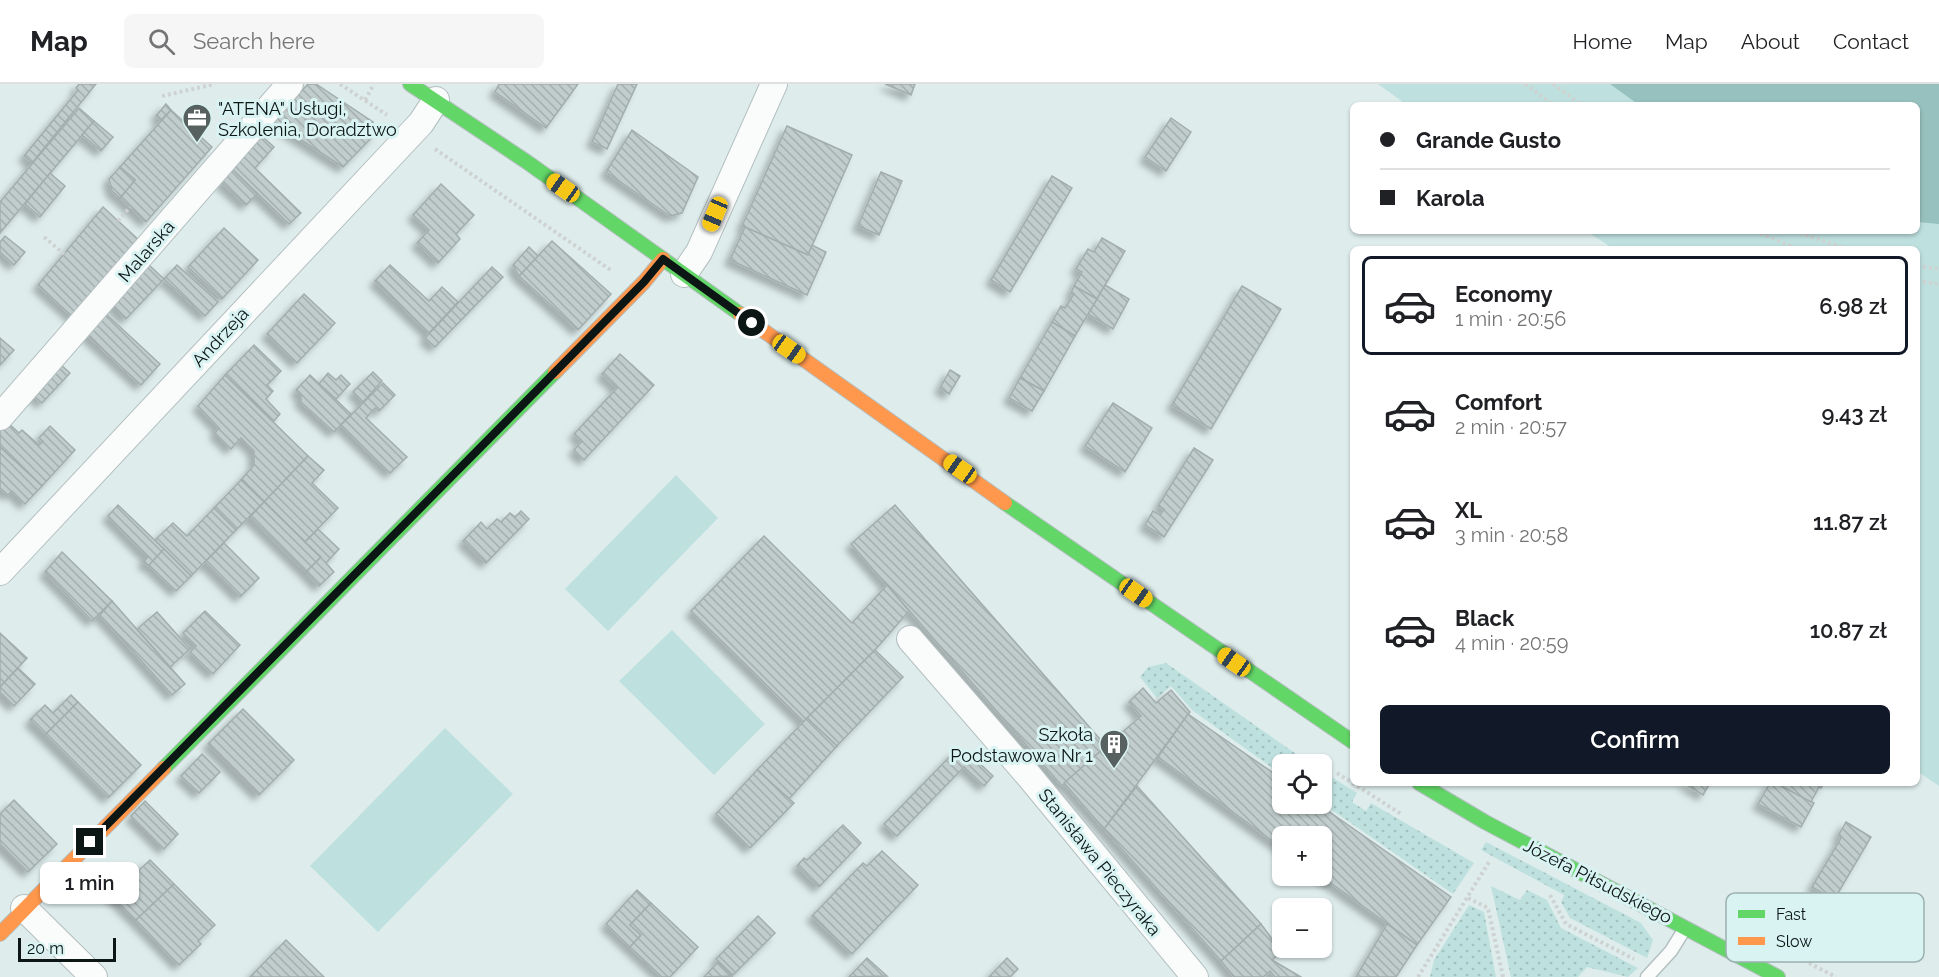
<!DOCTYPE html>
<meta charset="utf-8">
<style>
:root{--surface:#fff;--page:#f6f6f6;--text:#202124;--muted:#757577;--line:#e0e0e0;--accent:#111827}
body{margin:0;font-family:Raleway,sans-serif;background:var(--page);color:var(--text);height:100vh;display:flex;flex-direction:column;font-size:22px;white-space:nowrap}
*{box-sizing:border-box;margin:0}
p{font-size:20px;color:var(--muted)}
.icon{flex:none;width:33px;height:33px;fill:none;stroke:currentColor;stroke-width:2;stroke-linecap:round;stroke-linejoin:round}
.map{position:relative;flex:1;overflow:hidden}
.details{position:absolute;left:1350px;top:162px;width:570px;height:540px;display:flex;flex-direction:column;background:var(--surface);border-radius:9px;box-shadow:0 2px 4px #0004}
.details>*{flex:none}
.banner{position:absolute;left:1350px;top:18px;width:570px;height:132px;border-radius:9px;box-shadow:0 2px 4px #0004;display:grid;align-content:center;height:132px;padding:0 30px;background:var(--surface)}
.tools{position:absolute;left:1272px;top:670px;display:grid;gap:12px}
.tools a{display:grid;place-items:center;width:60px;height:60px;border-radius:9px;background:var(--surface);box-shadow:0 2px 4px #0004;font-size:30px}
.scale{position:absolute;left:18px;bottom:15px;width:98px;box-sizing:border-box;padding-left:6px;border:3px solid #0c1615;border-top:0;font-size:16px;line-height:21px;white-space:nowrap;color:#0c1615;-webkit-text-stroke:4px #d8f3f1;paint-order:stroke}
.end{position:absolute;width:27px;height:27px;margin:-14px;border:8px solid #0c1615;background:#fff;box-shadow:0 0 0 3px #fff}
.from{border-radius:50%}
.bubble{position:absolute;height:42px;border-radius:9px;background:var(--surface);box-shadow:0 2px 4px #0004;font-size:20px;font-weight:600;line-height:42px;text-align:center}
.car{position:absolute;width:18px;height:36px;margin:-18px -9px;border-radius:8px;box-shadow:0 0 4px 2px #0007;background:linear-gradient(#f5c518 24%,#345 0 40%,#f5c518 0 76%,#345 0 86%,#f5c518 0)}
.banner b{display:flex;align-items:center;gap:21px;height:57px;font-size:22px}
.banner b+b{border-top:2px solid var(--line)}
.banner i{width:15px;height:15px;background:var(--text)}
ul{padding:10px 0 0;list-style:none}
li{display:flex;align-items:center;gap:18px;height:99px;margin:0 12px 9px;padding:0 18px;border:3px solid transparent;border-radius:9px}
li div{flex:1}
li b{display:block;font-size:22px}
li em{font-style:normal;font-weight:600}
li.on{border-color:var(--accent)}
li>.icon{width:54px;height:54px;stroke-width:1.5}
.cta{display:flex;gap:12px;margin-top:auto;padding:12px 30px}
.cta a{flex:1;height:69px;border-radius:9px;background:var(--accent);color:#fff;font-size:24px;font-weight:600;line-height:69px;text-align:center}
header{display:flex;align-items:center;gap:36px;box-sizing:border-box;height:84px;padding:0 30px;background:var(--surface);border-bottom:2px solid var(--line)}
header strong{font-size:28px}
nav{display:flex;gap:33px;margin-inline-start:auto;font-size:21px}
.search{width:420px;height:54px;background:var(--page);display:flex;align-items:center;gap:15px;box-sizing:border-box;padding:0 21px;border-radius:9px;color:var(--muted);font-size:22px}
.map>svg:first-child{display:block}
.grass{fill:url(#grass-dots)}
.park{fill:#bee1df}
.water{fill:#97c1be}
.building{fill:url(#building-back-hatch);stroke:#a2adad;stroke-width:1.5;filter:url(#shadow)}
.lines{fill:none;stroke-linecap:round;stroke-linejoin:round}
.lane-casing{stroke:#b4bfbf;stroke-width:15}
.street-casing{stroke:#b4bfbf;stroke-width:28}
.fast-casing{stroke:#b4bfbf;stroke-width:16}
.slow-casing{stroke:#b4bfbf;stroke-width:16}
.path{stroke:#ced3d2;stroke-width:4;stroke-dasharray:3 3;stroke-linecap:butt}
.lane{stroke:#fafcfc;stroke-width:12}
.street{stroke:#fafcfc;stroke-width:26}
.fast{stroke:#63d668;stroke-width:14}
.slow{stroke:#ff974d;stroke-width:14}
.route{stroke:#0c1615;stroke-width:8}
.labels{text-anchor:middle;dominant-baseline:central;stroke-width:6;stroke-linejoin:round;paint-order:stroke}
.poi-label{font-size:18px;fill:#0c1615;stroke:#d8f3f1;text-anchor:start}
.street-label{font-size:18px;fill:#0c1615;stroke:#d8f3f1}
.key{fill:#d8f3f1;stroke:#9bb1af;stroke-width:1.5}
.key-label{font-size:16px;fill:#0c1615}
</style>
<header>
<strong>Map</strong>
<div class="search"><svg class="icon" aria-label="search" viewBox="0 0 24 24"><circle cx="10" cy="10" r="6"/><path d="M15 15l6 6"/></svg>Search here</div>
<nav><a>Home</a><a>Map</a><a>About</a><a>Contact</a></nav>
</header>
<div class="map">
<svg width="1939" height="893" viewBox="0 0 1939 893">
<defs>
<pattern id="grass-dots" width="8" height="8" patternUnits="userSpaceOnUse" patternTransform="scale(1.5)"><rect width="8" height="8" fill="#bee1df"/><path d="M2 2h.1M6 6h.1" fill="none" stroke="#a2c0be" stroke-width="1.8" stroke-linecap="round"/></pattern>
<pattern id="building-back-hatch" width="6" height="6" patternUnits="userSpaceOnUse" patternTransform="scale(1.5)"><rect width="6" height="6" fill="#c0cdcc"/><path d="M-1 5l2 2M0 0l6 6M5-1l2 2" fill="none" stroke="#a4afae"/></pattern>
<filter id="shadow"><feDropShadow dx="-5.5" dy="5.5" stdDeviation="3" flood-color="#0004"/></filter>
</defs>
<rect width="100%" height="100%" fill="#deedec"/>
<g class="grass">
<path d="M1166,579L1312,681H1282V691L1192,626L1171,602L1157,614L1140,593L1148,583Z"/>
<path d="M1322,687L1357,709L1352,718L1366,727L1371,719L1474,779L1453,810L1322,719Z"/>
<path d="M1486,758L1641,839L1653,856L1647,874L1570,834L1561,818L1564,811L1481,766Z"/>
<path d="M1491,802L1520,816L1527,806L1547,816L1561,844L1638,884L1628,893L1587,883L1578,893H1511Z"/>
<path d="M1469,821L1484,828L1496,893H1430L1434,876Z"/>
</g>
<g class="park">
<path d="M1378,0H1939V702L1917,687V165H1614L1586,147H1917V21H1407Z"/>
<path d="M676,391L718,434L608,547L565,505Z"/>
<path d="M672,546L765,640L714,691L619,597Z"/>
<path d="M445,644L513,710L378,848L310,782Z"/>
</g>
<path class="water" d="M1610,0H1939V140L1917,138V21H1639Z"/>
<g class="building">
<path d="M79,0H96L32,79L24,72L78,6L76,4Z"/>
<path d="M308,0H316L373,38L376,49L343,83L273,38Z"/>
<path d="M499,0H578L546,44L495,8Z"/>
<path d="M618,0H637L607,65L592,58Z"/>
<path d="M885,0H915L911,11Z"/>
<path d="M166,20L171,26L161,36L156,32Z"/>
<path d="M79,24L94,37L0,149V118Z"/>
<path d="M171,26L212,63L146,138L120,114L135,96L120,83Z"/>
<path d="M1171,34L1191,48L1166,87L1145,73Z"/>
<path d="M94,37L113,53L101,67L82,51Z"/>
<path d="M787,42L852,71L808,171L742,142Z"/>
<path d="M632,46L698,93L682,129L670,132L606,88Z"/>
<path d="M262,52L274,63L255,84L301,129L289,140L232,85Z"/>
<path d="M120,83L135,96L120,114L112,107L109,95Z"/>
<path d="M232,85L257,110L246,121L221,98Z"/>
<path d="M881,88L902,97L879,151L858,142Z"/>
<path d="M50,89L65,102L40,133L25,120Z"/>
<path d="M1052,92L1072,104L1010,208L991,196Z"/>
<path d="M441,100L474,131L456,150L460,155L438,179L417,159L429,146L413,131Z"/>
<path d="M103,123L141,158L74,234L38,201Z"/>
<path d="M745,143L808,171L812,161L826,168L807,211L730,176Z"/>
<path d="M224,144L258,176L222,215L188,183Z"/>
<path d="M5,152L25,168L14,181L0,168V158Z"/>
<path d="M1102,154L1125,167L1097,215L1074,202L1082,188L1076,185L1088,165L1094,168Z"/>
<path d="M552,157L611,210L578,246L519,192Z"/>
<path d="M529,163L538,172L519,192L513,181Z"/>
<path d="M148,180L164,195L126,235L112,221Z"/>
<path d="M177,181L218,218L205,232L164,195Z"/>
<path d="M390,181L429,217L442,203L458,218L429,249L375,197Z"/>
<path d="M492,183L503,193L435,263L425,254Z"/>
<path d="M1105,201L1129,215L1113,245L1088,230Z"/>
<path d="M1074,202L1097,215L1075,252L1052,238L1061,222L1065,224L1074,210L1071,209Z"/>
<path d="M1242,202L1281,225L1211,345L1172,321Z"/>
<path d="M304,210L335,239L297,279L267,250Z"/>
<path d="M104,228L160,280L141,301L85,249Z"/>
<path d="M1052,238L1075,252L1044,307L1020,294Z"/>
<path d="M0,254L14,266L0,281Z"/>
<path d="M254,261L281,287L267,301L273,307L266,315L280,330L274,337L225,291Z"/>
<path d="M620,270L654,301L584,376L574,366L582,357L574,350L617,304L602,290Z"/>
<path d="M59,279L70,289L42,319L32,310Z"/>
<path d="M950,286L960,292L949,310L940,304Z"/>
<path d="M373,288L382,297L363,318L353,308Z"/>
<path d="M328,289L336,296L341,291L350,300L336,315L319,300Z"/>
<path d="M225,291L308,372L264,418L241,396L254,381V367L241,354L231,365L215,349L219,344L198,322Z"/>
<path d="M310,291L351,330L334,348L301,318V311L296,306Z"/>
<path d="M1020,294L1044,307L1032,327L1009,314Z"/>
<path d="M383,299L395,311L379,327L375,324L366,334L407,373L390,389L341,341Z"/>
<path d="M1113,319L1152,344L1125,388L1085,362Z"/>
<path d="M7,338L19,349L22,346L39,361L43,357L39,354L50,342L75,366L42,402L0,363V345Z"/>
<path d="M0,363L42,402L25,420L12,407L8,411L0,404Z"/>
<path d="M1194,364L1213,376L1164,453L1145,441L1153,427L1160,431L1164,425L1158,422Z"/>
<path d="M308,372L324,386L312,399L338,424L305,458L264,418Z"/>
<path d="M241,396L264,418L236,446L214,424Z"/>
<path d="M264,418L321,473L306,488L250,433Z"/>
<path d="M118,421L164,465L149,482L143,478L148,473L108,432Z"/>
<path d="M895,421L1106,662L1062,702L851,460Z"/>
<path d="M214,424L236,446L191,492L155,456L173,439L187,452Z"/>
<path d="M521,427L529,435L486,479L463,457L481,438L487,445L497,435L501,438L510,429L515,433Z"/>
<path d="M318,445L339,465L326,479L334,488L319,502L306,488L321,473L305,458Z"/>
<path d="M764,452L852,539L887,501L909,527L875,566L804,638L691,527Z"/>
<path d="M224,459L259,494L240,513L205,478Z"/>
<path d="M164,465L191,492L176,507L149,481Z"/>
<path d="M62,468L112,517L92,537L45,488Z"/>
<path d="M112,517L185,600L172,611L100,531Z"/>
<path d="M205,527L240,561L213,590L190,568L196,562L183,549Z"/>
<path d="M157,528L190,565L170,583L137,545Z"/>
<path d="M0,549L27,574L0,603Z"/>
<path d="M875,566L903,593L837,662L807,634Z"/>
<path d="M18,584L35,600L14,622L0,608V603Z"/>
<path d="M1143,604L1156,619L1171,606L1190,628L1104,745L1064,699L1141,632L1129,618Z"/>
<path d="M71,611L78,618L45,651L30,636L45,621L53,629Z"/>
<path d="M78,618L141,681L108,714L45,651Z"/>
<path d="M243,625L294,676L259,711L208,660Z"/>
<path d="M1188,630L1282,695V720H1318L1451,813L1417,861L1321,792L1322,753H1282V764L1158,673Z"/>
<path d="M807,634L837,662L789,715L757,686Z"/>
<path d="M956,666L968,678L973,673L993,692L984,702L964,683L897,752L884,740Z"/>
<path d="M202,670L220,688L199,709L181,692Z"/>
<path d="M757,686L794,719L750,764L716,730Z"/>
<path d="M1684,699H1710L1703,711Z"/>
<path d="M1770,699H1776L1814,719L1801,743L1758,720Z"/>
<path d="M1776,699H1824L1821,704L1819,703L1811,718Z"/>
<path d="M1137,702L1261,840L1221,877L1104,745Z"/>
<path d="M14,716L57,760L28,788L0,760V730Z"/>
<path d="M145,717L178,750L164,765L131,732Z"/>
<path d="M1846,738L1871,753L1834,816L1812,803L1841,754L1838,752Z"/>
<path d="M843,741L861,759L819,803L797,782L804,774L807,776Z"/>
<path d="M882,767L918,801L852,870L812,832L863,779L867,782Z"/>
<path d="M150,776L174,800L136,836L111,811L125,797L121,792L130,783L136,789Z"/>
<path d="M174,800L215,841L198,857L201,860L179,881L136,836Z"/>
<path d="M637,806L651,819L630,841L641,851L630,863L606,840Z"/>
<path d="M651,819L698,863L670,893H662L630,863L641,851L630,841Z"/>
<path d="M758,832L775,849L733,891L716,875Z"/>
<path d="M1261,840L1281,867L1272,876L1301,893H1275L1270,887L1263,893H1234L1221,877Z"/>
<path d="M1387,840L1417,861L1396,893H1356Z"/>
<path d="M286,856L324,893H250Z"/>
<path d="M867,874L887,892L849,893Z"/>
<path d="M1007,874L1018,885L1010,893H989Z"/>
<path d="M718,878L732,892L704,893Z"/>
</g>
<g class="lines">
<g class="lane-casing">
<path id="lane" d="M1647,893L1671,867L1684,846"/>
</g>
<g class="street-casing">
<g id="street">
<path d="M684,190L699,168L774,0"/>
<path d="M0,333L290,0"/>
<path d="M0,488L421,39L436,16"/>
<path d="M910,555L1029,692L1195,893"/>
<path d="M24,824L94,893"/>
</g>
</g>
<g class="fast-casing">
<g id="fast">
<path d="M410,0L527,78L740,230"/>
<path d="M1005,419L1353,658"/>
<path d="M164,684L555,288"/>
<path d="M1419,699L1485,738L1778,893"/>
</g>
</g>
<g class="slow-casing">
<g id="slow">
<path d="M740,230L1005,419"/>
<path d="M555,288L644,198L663,175"/>
<path d="M0,850L164,684"/>
</g>
</g>
<g class="path">
<path d="M340,0L387,31"/>
<path d="M1525,0L1554,21"/>
<path d="M1553,0L1582,21"/>
<path d="M162,12L215,0"/>
<path d="M365,16L374,0"/>
<path d="M435,65L612,187"/>
<path d="M118,137L130,123"/>
<path d="M1755,147L1798,165"/>
<path d="M1794,147L1847,165"/>
<path d="M44,153L64,170"/>
<path d="M1917,182L1939,185"/>
<path d="M1917,197L1939,200"/>
<path d="M1337,689L1401,730"/>
<path d="M1550,811L1566,840L1634,875"/>
<path d="M1468,814L1488,824L1503,893"/>
<path d="M1809,879L1836,893"/>
<path d="M1418,893L1489,778"/>
</g>
<use href="#lane" class="lane"/>
<use href="#street" class="street"/>
<use href="#fast" class="fast"/>
<use href="#slow" class="slow"/>
</g>
<g class="lines">
<path class="route" d="M90,758L644,198L663,175L752,239"/>
</g>
<defs>
<g id="office-pin" transform="scale(1.5)"><path d="M0 17L-7.5 6A9.5 9.5 0 1 1 7.5 6Z" fill="#566160" stroke="#d8f3f1"/><path d="M-6-3h4V-5.5h4V-3h4V5H-6ZM-1-4.5V-3h2v-1.5ZM-6 0V1H6V0Z" fill="#fff"/></g>
<g id="building-pin" transform="scale(1.5)"><path d="M0 17L-7.5 6A9.5 9.5 0 1 1 7.5 6Z" fill="#566160" stroke="#d8f3f1"/><path d="M-4-6H4V6H1V3H-1V6H-4ZM-2.5-4.3h1.7v1.8h-1.7ZM.8-4.3h1.7v1.8H.8ZM-2.5-1h1.7V.8h-1.7ZM.8-1h1.7V.8H.8Z" fill="#fff"/></g>
</defs>
<g fill-rule="evenodd">
<use href="#office-pin" x="197" y="34"/>
<use href="#building-pin" x="1114" y="660"/>
</g>
<g class="labels">
<g class="poi-label">
<text x="218" y="24">"ATENA" Usługi,<tspan x="218" dy="21">Szkolenia, Doradztwo</tspan></text>
<text x="1093" y="650" text-anchor="end">Szkoła<tspan x="1093" dy="21">Podstawowa Nr 1</tspan></text>
</g>
<g class="street-label">
<text transform="translate(146 167) rotate(-49)">Malarska</text>
<text transform="translate(220 253) rotate(-47)">Andrzeja</text>
<text transform="translate(1100 778) rotate(51)">Stanisława Pieczyraka</text>
<text transform="translate(1598 797) rotate(27)">Józefa Piłsudskiego</text>
</g>
</g>
<rect x="1726" y="809" width="198" height="69" rx="9" class="key"/>
<rect x="1738" y="826" width="27" height="8" fill="#63d668"/>
<rect x="1738" y="853" width="27" height="8" fill="#ff974d"/>
<g class="key-label">
<text x="1776" y="836">Fast</text>
<text x="1776" y="863">Slow</text>
</g>
</svg>
<div class="tools">
<a><svg class="icon" aria-label="locate" viewBox="0 0 24 24"><circle cx="12" cy="12" r="6"/><path d="M12 2v4M12 18v4M2 12h4M18 12h4"/></svg></a>
<a>+</a>
<a>−</a>
</div>
<div class="scale">20 m</div>
<i class="end from" style="left:752px;top:239px"></i>
<i class="end" style="left:90px;top:758px"></i>
<div class="bubble" style="left:40px;top:778px;width:99px">1 min</div>
<i class="car" style="left:563px;top:104px;rotate:305deg"></i>
<i class="car" style="left:715px;top:130px;rotate:203deg"></i>
<i class="car" style="left:789px;top:265px;rotate:125deg"></i>
<i class="car" style="left:960px;top:385px;rotate:305deg"></i>
<i class="car" style="left:1136px;top:509px;rotate:125deg"></i>
<i class="car" style="left:1234px;top:578px;rotate:305deg"></i>
<div class="banner">
<b><i class="from"></i>Grande Gusto</b>
<b><i></i>Karola</b>
</div>
<section class="details">
<ul>
<li class="on"><svg class="icon" aria-label="car" viewBox="0 0 24 24"><path d="M5 17H2v-5l4-1 3-4h7l3 4 3 1v5h-3M9 17h6M6 11h13"/><circle cx="7" cy="17" r="2"/><circle cx="17" cy="17" r="2"/></svg><div><b>Economy</b><p>1 min · 20:56</p></div><em>6.98 zł</em></li>
<li><svg class="icon" aria-label="car" viewBox="0 0 24 24"><path d="M5 17H2v-5l4-1 3-4h7l3 4 3 1v5h-3M9 17h6M6 11h13"/><circle cx="7" cy="17" r="2"/><circle cx="17" cy="17" r="2"/></svg><div><b>Comfort</b><p>2 min · 20:57</p></div><em>9.43 zł</em></li>
<li><svg class="icon" aria-label="car" viewBox="0 0 24 24"><path d="M5 17H2v-5l4-1 3-4h7l3 4 3 1v5h-3M9 17h6M6 11h13"/><circle cx="7" cy="17" r="2"/><circle cx="17" cy="17" r="2"/></svg><div><b>XL</b><p>3 min · 20:58</p></div><em>11.87 zł</em></li>
<li><svg class="icon" aria-label="car" viewBox="0 0 24 24"><path d="M5 17H2v-5l4-1 3-4h7l3 4 3 1v5h-3M9 17h6M6 11h13"/><circle cx="7" cy="17" r="2"/><circle cx="17" cy="17" r="2"/></svg><div><b>Black</b><p>4 min · 20:59</p></div><em>10.87 zł</em></li>
</ul>
<div class="cta"><a>Confirm</a></div>
</section>
</div>
